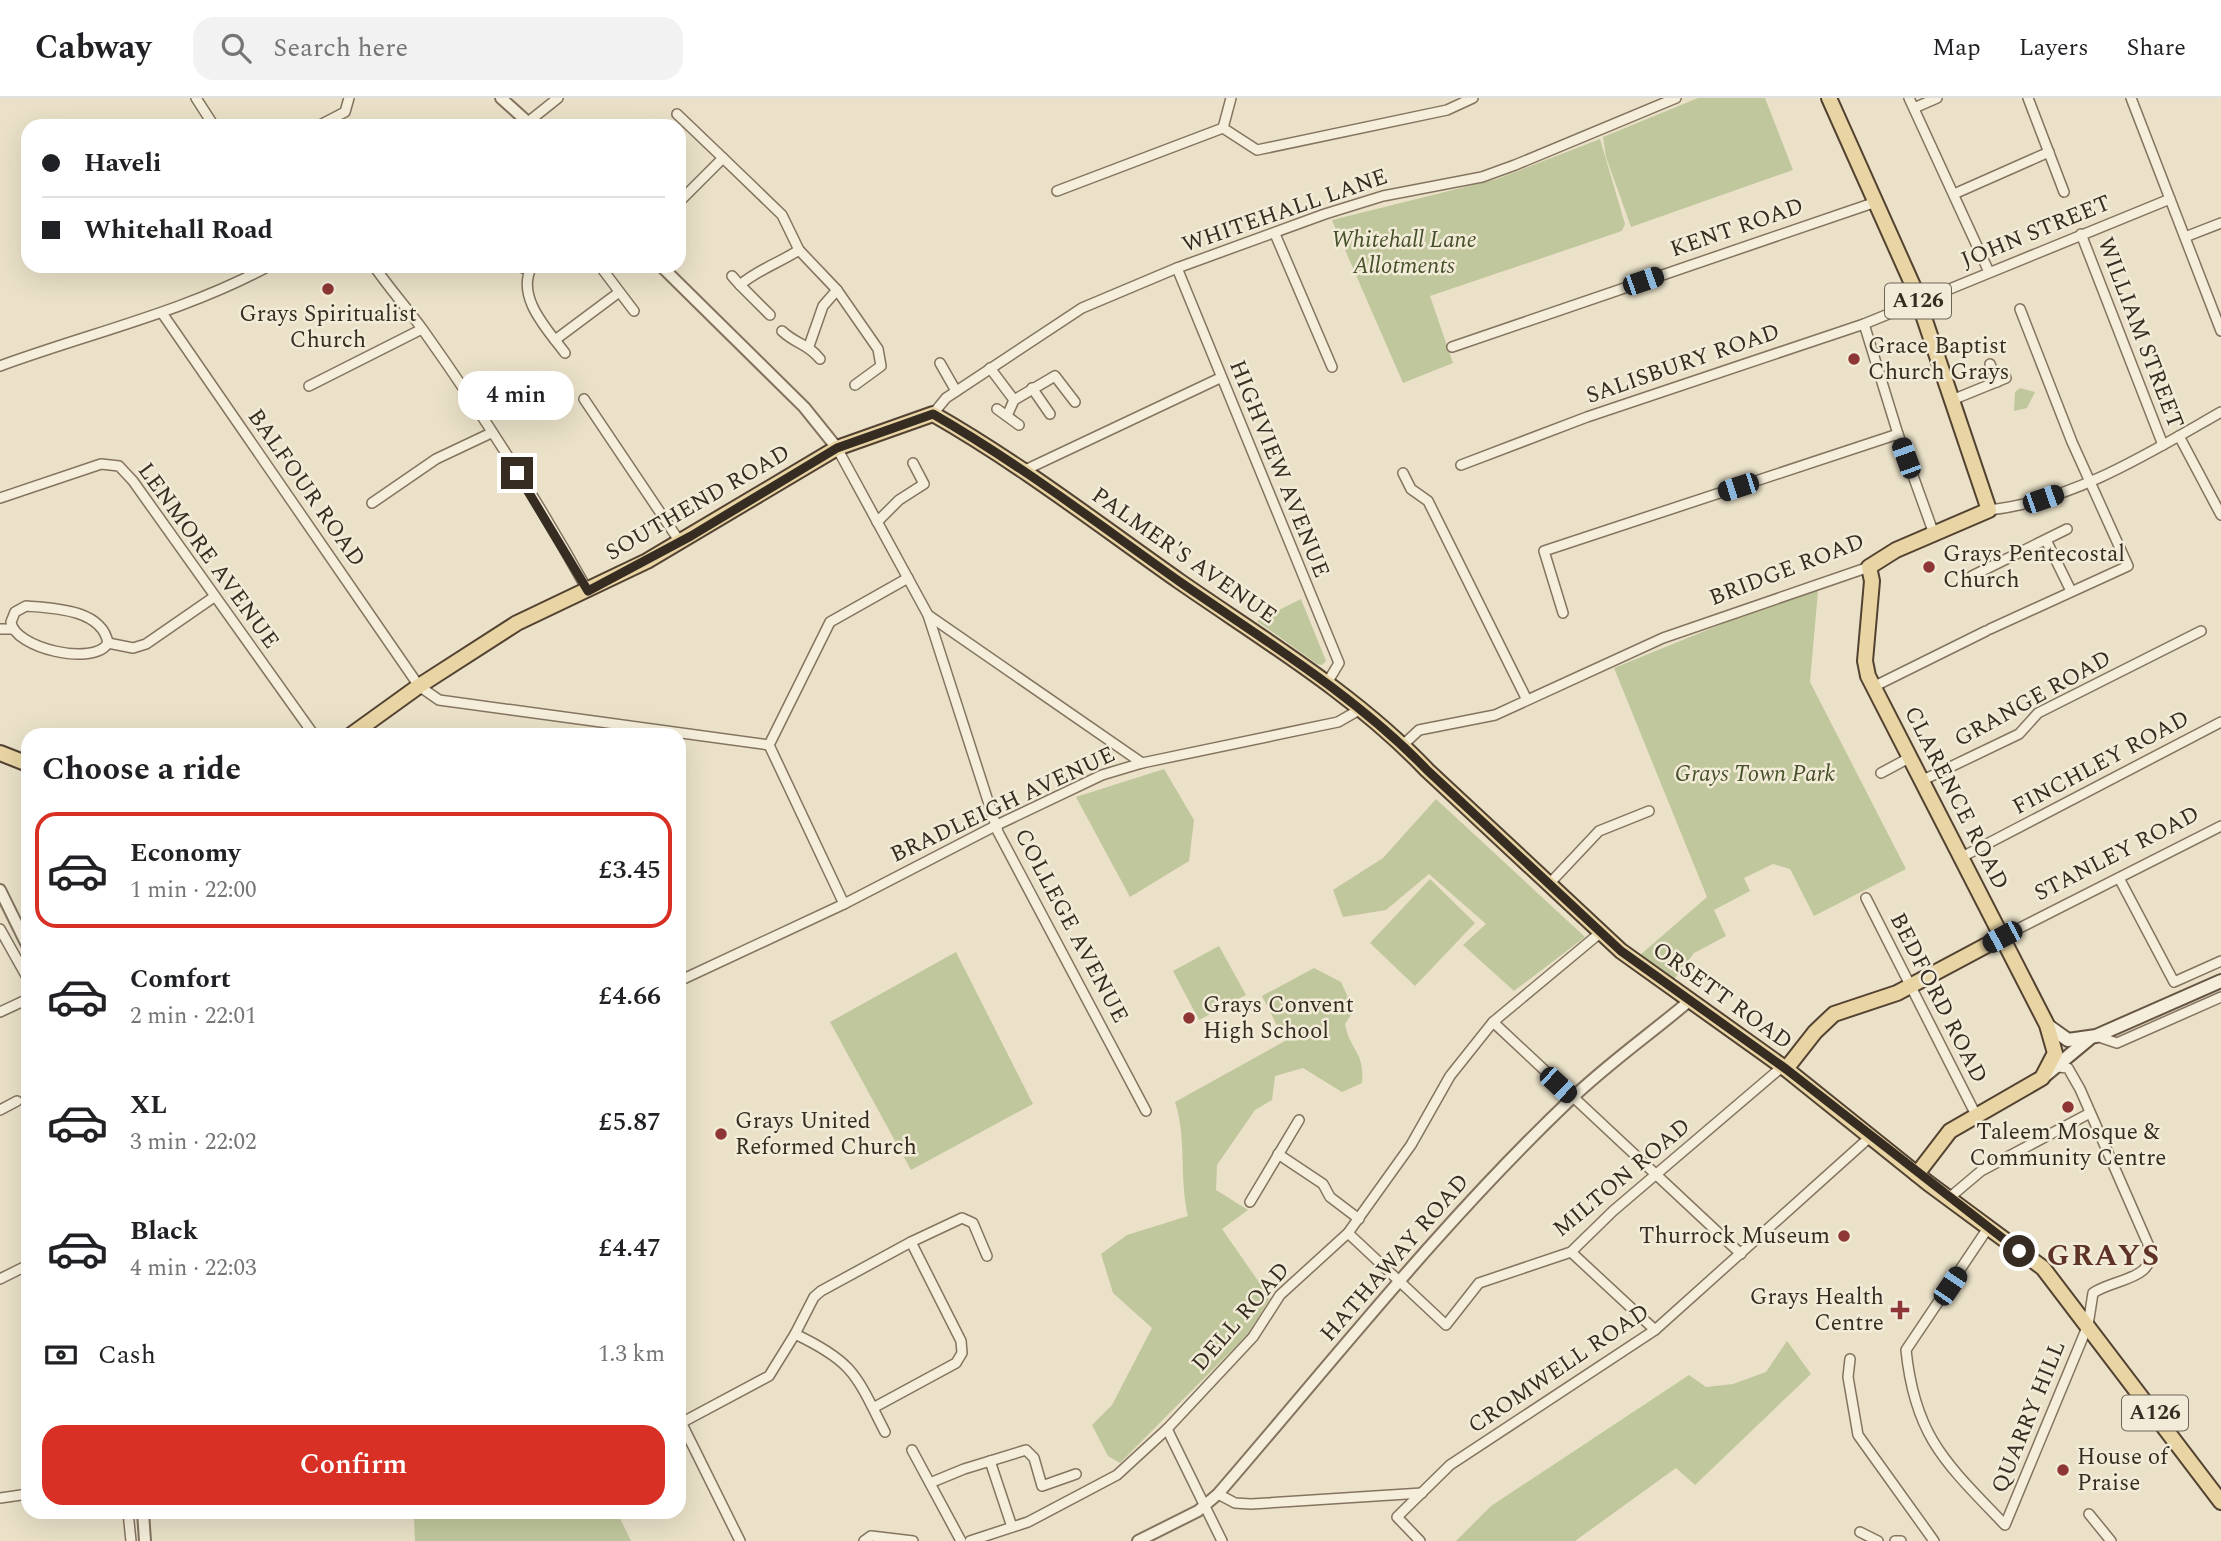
<!DOCTYPE html>
<meta charset="utf-8">
<style>
:root{--surface:#fff;--page:#f2f2f2;--text:#202124;--muted:#757577;--line:#e0e0e0;--accent:#d93025}
body{margin:0;font-family:Spectral,serif;background:var(--page);color:var(--text);height:100vh;display:flex;flex-direction:column;font-size:26px;white-space:nowrap}
*{box-sizing:border-box;margin:0}
p{font-size:23px;color:var(--muted)}
.icon{flex:none;width:38px;height:38px;fill:none;stroke:currentColor;stroke-width:2;stroke-linecap:round;stroke-linejoin:round}
.map{position:relative;flex:1;overflow:hidden}
.sheet{position:absolute;left:21px;top:630px;width:665px;height:791px;display:flex;flex-direction:column;background:var(--surface);border-radius:21px;box-shadow:0 7px 28px #0002}
.sheet>*{flex:none}
.banner{position:absolute;left:21px;top:21px;width:665px;height:154px;border-radius:21px;box-shadow:0 7px 28px #0002;display:grid;align-content:center;height:154px;padding:0 21px;background:var(--surface)}
.end{position:absolute;width:32px;height:32px;margin:-16px;border:9px solid #362c21;background:#fff;box-shadow:0 0 0 4px #fff}
.from{border-radius:50%}
.bubble{position:absolute;height:49px;border-radius:21px;background:var(--surface);box-shadow:0 7px 28px #0002;font-size:23px;font-weight:600;line-height:49px;text-align:center}
.car{position:absolute;width:21px;height:42px;margin:-21px -10px;border-radius:9px;box-shadow:0 0 5px 2px #0007;background:linear-gradient(#222 24%,#8ab4d8 0 40%,#222 0 76%,#8ab4d8 0 86%,#222 0)}
.banner b{display:flex;align-items:center;gap:24px;height:66px;font-size:26px}
.banner b+b{border-top:2px solid var(--line)}
.banner i{width:18px;height:18px;background:var(--text)}
ul{padding:0;list-style:none}
li{display:flex;align-items:center;gap:21px;height:116px;margin:0 14px 10px;padding:0 7px;border:4px solid transparent;border-radius:21px}
li div{flex:1}
li b{display:block;font-size:26px}
li em{font-style:normal;font-weight:600}
li.on{border-color:var(--accent)}
li>.icon{width:63px;height:63px;stroke-width:1.5}
h2{padding:0 21px;font-size:32px;line-height:84px}
.pay{display:flex;align-items:center;gap:18px;height:77px;padding:0 21px;font-size:26px}
.pay p{margin-inline-start:auto}
.cta{display:flex;gap:14px;margin-top:auto;padding:14px 21px}
.cta a{flex:1;height:80px;border-radius:21px;background:var(--accent);color:#fff;font-size:28px;font-weight:600;line-height:80px;text-align:center}
header{display:flex;align-items:center;gap:42px;box-sizing:border-box;height:98px;padding:0 35px;background:var(--surface);border-bottom:2px solid var(--line)}
header strong{font-size:33px}
nav{display:flex;gap:38px;margin-inline-start:auto;font-size:24px}
.search{width:490px;height:63px;background:var(--page);display:flex;align-items:center;gap:18px;box-sizing:border-box;padding:0 24px;border-radius:21px;color:var(--muted);font-size:26px}
.map>svg:first-child{display:block}
.green{fill:#c1c79d}
.lines{fill:none;stroke-linecap:round;stroke-linejoin:round}
.minor-casing{stroke:#84745f;stroke-width:12}
.tertiary-casing{stroke:#84745f;stroke-width:14}
.secondary-casing{stroke:#665542;stroke-width:16}
.primary-casing{stroke:#534232;stroke-width:18}
.minor{stroke:#f5eeda;stroke-width:9}
.tertiary{stroke:#f5eeda;stroke-width:10}
.secondary{stroke:#f5eeda;stroke-width:12}
.primary{stroke:#e9d5a4;stroke-width:14}
.route{stroke:#362c21;stroke-width:9}
.poi-dot{fill:#8d3635;stroke:#f2ebd7;stroke-width:2.5}
.labels{text-anchor:middle;dominant-baseline:central;stroke-width:5;stroke-linejoin:round;paint-order:stroke}
.shield{fill:#f2ebd7;stroke:#6e6558;stroke-width:2}
.shield-label{font-size:21px;font-weight:bold;fill:#362c21}
.street-label{font-size:23px;fill:#362c21;stroke:#f2ebd7}
.park-label{font-size:23px;font-style:italic;fill:#46502a;stroke:#f2ebd7}
.poi-label{font-size:23px;fill:#362c21;stroke:#f2ebd7;text-anchor:start}
.district-label{font-size:30px;font-weight:bold;letter-spacing:2px;fill:#5e3225;stroke:#f2ebd7}
</style>
<header>
<strong>Cabway</strong>
<div class="search"><svg class="icon" aria-label="search" viewBox="0 0 24 24"><circle cx="10" cy="10" r="6"/><path d="M15 15l6 6"/></svg>Search here</div>
<nav><a>Map</a><a>Layers</a><a>Share</a></nav>
</header>
<div class="map">
<svg width="2221" height="1443" viewBox="0 0 2221 1443">
<rect width="100%" height="100%" fill="#eae1c8"/>
<g class="green">
<path d="M1698,0H1765L1793,72L1631,129L1606,59L1603,39Z"/>
<path d="M1600,41L1625,126L1622,133L1430,198L1453,265L1403,285L1332,122L1497,81Z"/>
<path d="M2020,290L2035,294L2027,310L2014,313L2015,294Z"/>
<path d="M1818,493L1810,584L1906,771L1814,818L1790,771L1773,766L1744,780L1750,793L1714,812L1726,838L1694,855L1674,881L1640,857L1707,799L1614,570L1795,496Z"/>
<path d="M1301,501L1326,563L1322,567L1317,566L1257,523Z"/>
<path d="M1164,671L1194,722L1189,763L1130,799L1076,699Z"/>
<path d="M1436,701L1585,839L1514,893L1463,847L1486,826L1429,776L1386,812L1343,819L1333,792L1383,760Z"/>
<path d="M1430,781L1475,825L1415,888L1370,845Z"/>
<path d="M1219,848L1246,897L1199,922L1173,873Z"/>
<path d="M956,854L1033,1006L911,1072L830,924Z"/>
<path d="M1314,870L1341,884L1354,912L1345,926C1350,953 1365,953 1362,985L1342,994L1303,970L1275,978L1272,1002L1255,1012L1217,1067L1216,1092L1248,1112L1222,1131L1270,1200L1248,1236L1120,1365L1108,1358L1092,1327L1112,1307L1152,1230L1113,1195L1101,1156L1127,1137L1188,1118C1179,1081 1187,1040 1175,1004L1285,943L1262,898Z"/>
<path d="M1787,1243L1811,1276L1695,1387L1676,1370L1575,1443H1456L1491,1408L1689,1277L1706,1289L1733,1286L1766,1274Z"/>
<path d="M427,1414H617L631,1443H415L414,1420L427,1419Z"/>
</g>
<g class="lines">
<g class="minor-casing">
<g id="minor">
<path d="M196,0L214,28"/>
<path d="M1231,0L1223,30L1257,52L1447,12L1473,0"/>
<path d="M1909,0L1989,174"/>
<path d="M2028,0L2064,94"/>
<path d="M2131,0L2221,233"/>
<path d="M1914,10L1937,0"/>
<path d="M677,16L723,60"/>
<path d="M318,28L345,14L349,0"/>
<path d="M523,28L558,0"/>
<path d="M1057,93L1223,30"/>
<path d="M1954,96L2049,54"/>
<path d="M679,104L723,60L782,117L799,152L837,192L878,251L881,268L855,287"/>
<path d="M1275,136L1332,269"/>
<path d="M2081,136L2163,347"/>
<path d="M2185,139L2221,125"/>
<path d="M374,168C389,190 407,210 423,232C482,315 538,403 588,493"/>
<path d="M518,168L529,172"/>
<path d="M532,168C515,199 548,232 565,255"/>
<path d="M1177,170L1339,565L1327,585"/>
<path d="M603,172L634,213"/>
<path d="M732,178L740,187"/>
<path d="M162,215L419,588L439,602L769,647"/>
<path d="M770,217L740,187C759,171 779,165 799,152"/>
<path d="M1864,226L1898,336L1934,436"/>
<path d="M782,233C797,247 807,245 820,261"/>
<path d="M555,242L618,195"/>
<path d="M809,248L823,208L837,192"/>
<path d="M1452,249L1876,104"/>
<path d="M940,265L956,293"/>
<path d="M1990,266L1997,284"/>
<path d="M0,268C90,235 184,214 269,168"/>
<path d="M990,270L1014,302L1007,318"/>
<path d="M309,288L422,231"/>
<path d="M1032,290L1050,316"/>
<path d="M584,301L680,444"/>
<path d="M1014,302L1055,278L1075,304"/>
<path d="M1952,302L2006,280"/>
<path d="M997,311L1019,327"/>
<path d="M933,316L946,300L1082,210L1177,170L1325,116L1383,98L1482,79L1515,67L1676,0"/>
<path d="M2179,338L2221,417"/>
<path d="M837,350L928,517L998,734L1146,1013"/>
<path d="M1461,367L1587,319L1864,226L2170,101"/>
<path d="M1023,373L1220,280"/>
<path d="M1403,375L1411,391L1428,403L1527,602"/>
<path d="M0,400L101,366L119,368L133,383L314,637"/>
<path d="M372,405L436,361L491,335"/>
<path d="M1989,412C2073,403 2149,355 2221,314"/>
<path d="M877,424L899,402L924,386L913,365"/>
<path d="M2046,442L2071,493"/>
<path d="M1972,478L2067,431"/>
<path d="M26,508C53,510 102,511 108,545C94,569 14,550 11,524L15,514Z"/>
<path d="M1563,515L1544,453L1898,336"/>
<path d="M928,517L1142,665"/>
<path d="M0,531H12"/>
<path d="M1990,531L2128,468L2072,344L2020,211"/>
<path d="M108,545L133,550L146,546L214,499"/>
<path d="M1873,589L1986,533"/>
<path d="M1404,646L1419,632L1495,617L1663,540L1869,469"/>
<path d="M1881,675L1909,660"/>
<path d="M1921,683L2019,636L2038,615L2201,533"/>
<path d="M1960,760L2221,624"/>
<path d="M2119,780L2174,884L2221,863"/>
<path d="M1550,785L1599,733L1649,713"/>
<path d="M1866,800L1976,1017"/>
<path d="M844,806L769,647L830,524L908,480"/>
<path d="M0,831L28,881"/>
<path d="M2002,839L2221,728"/>
<path d="M679,883L844,806L997,727L1102,677L1142,665L1338,624L1359,612"/>
<path d="M0,914L28,901"/>
<path d="M1493,924L1741,1156"/>
<path d="M2096,938L2117,945L2221,899"/>
<path d="M0,1012L17,1003"/>
<path d="M1278,1056L1323,1086L1330,1099L1359,1121"/>
<path d="M1949,1100L1981,1073L2090,1015"/>
<path d="M1250,1104L1299,1022"/>
<path d="M1988,1130L1906,1252C1915,1340 1947,1366 2005,1427L2088,1227L2093,1195C2115,1180 2160,1182 2148,1146L2080,991L2068,970L2058,969"/>
<path d="M1348,1135L1446,1227L1479,1185L1571,1154L1613,1113L1782,969"/>
<path d="M911,1144L962,1120L973,1125L987,1158"/>
<path d="M1571,1154L1655,1232"/>
<path d="M0,1181L28,1167"/>
<path d="M1850,1261L1848,1279L1858,1337L1934,1443"/>
<path d="M873,1310L956,1265L962,1255L961,1243L911,1144L821,1193L814,1199L795,1236C854,1264 856,1277 885,1334"/>
<path d="M680,1322L740,1443"/>
<path d="M681,1325L769,1278L795,1236"/>
<path d="M1167,1331L1222,1443"/>
<path d="M912,1352L961,1443"/>
<path d="M990,1363L1012,1429"/>
<path d="M930,1385L964,1371L1026,1352L1034,1360L1042,1388L1076,1376"/>
<path d="M1218,1396L1235,1405L1251,1406L1422,1395"/>
<path d="M0,1400L28,1396"/>
<path d="M128,1414L131,1443"/>
<path d="M2089,1416L2111,1443"/>
<path d="M1860,1434L1878,1443"/>
<path d="M864,1443L871,1438L913,1443"/>
<path d="M970,1443L1028,1424L1117,1377L1167,1331L1253,1239L1280,1197L1348,1135L1411,1047L1450,978L1493,924L1600,835"/>
<path d="M1420,1443L1397,1419L1450,1367L1655,1232L1870,1039"/>
<path d="M1895,1443H1901"/>
</g>
</g>
<g class="tertiary-casing">
<g id="tertiary">
<path d="M501,0L532,28"/>
<path d="M661,168L804,309L837,350"/>
<path d="M0,792L28,849"/>
<path d="M143,1414L145,1443"/>
<path d="M1138,1443L1198,1413L1218,1396C1333,1263 1442,1124 1569,1003C1606,967 1649,937 1688,904"/>
</g>
</g>
<g class="secondary-casing">
<g id="secondary">
<path d="M2047,927L2068,942L2096,938L2221,883"/>
<path d="M2042,980L2089,941"/>
</g>
</g>
<g class="primary-casing">
<g id="primary">
<path d="M1829,0L1914,190L1989,412L1896,452L1869,469L1872,483L1865,563L1868,578L2047,927L2055,955L2042,980L1950,1033L1917,1076"/>
<path d="M351,637L419,588L517,525L647,463L837,350L933,316C1019,365 1098,426 1179,483C1264,542 1356,597 1427,672L1621,853L1786,971L1928,1085L2043,1170L2221,1404"/>
<path d="M0,655L28,666"/>
<path d="M1786,971L1815,934L1834,916L1897,895L2002,839"/>
</g>
</g>
<use href="#minor" class="minor"/>
<use href="#tertiary" class="tertiary"/>
<use href="#secondary" class="secondary"/>
<use href="#primary" class="primary"/>
</g>
<g class="lines">
<path class="route" d="M517,375L588,493L691,438L837,350L933,316C1020,366 1101,428 1183,486C1267,544 1357,599 1427,672L1621,853L1786,971L2019,1153"/>
</g>
<g class="poi-dot">
<circle cx="328" cy="191" r="7"/>
<circle cx="1854" cy="261" r="7"/>
<circle cx="1929" cy="469" r="7"/>
<circle cx="1189" cy="920" r="7"/>
<circle cx="2068" cy="1009" r="7"/>
<circle cx="721" cy="1036" r="7"/>
<circle cx="1844" cy="1138" r="7"/>
<path d="M1896.5 1201.5h7v7h7v7h-7v7h-7v-7h-7v-7h7z"/>
<circle cx="2063" cy="1372" r="7"/>
</g>
<g class="labels">
<g class="shield">
<rect x="1885" y="185.5" width="66" height="35" rx="5"/>
<rect x="2122" y="1297.5" width="66" height="35" rx="5"/>
</g>
<g class="shield-label">
<text x="1918" y="203">A126</text>
<text x="2155" y="1315">A126</text>
</g>
<g class="street-label">
<text transform="translate(1285 113) rotate(-19)">WHITEHALL LANE</text>
<text transform="translate(1737 130) rotate(-19)">KENT ROAD</text>
<text transform="translate(2036 134) rotate(-22)">JOHN STREET</text>
<text transform="translate(2140 235) rotate(69)">WILLIAM STREET</text>
<text transform="translate(1683 266) rotate(-19)">SALISBURY ROAD</text>
<text transform="translate(1279 371) rotate(68)">HIGHVIEW AVENUE</text>
<text transform="translate(306 390) rotate(55)">BALFOUR ROAD</text>
<text transform="translate(698 405) rotate(-30)">SOUTHEND ROAD</text>
<text transform="translate(208 458) rotate(54)">LENMORE AVENUE</text>
<text transform="translate(1184 458) rotate(35)">PALMER'S AVENUE</text>
<text transform="translate(1787 472) rotate(-21)">BRIDGE ROAD</text>
<text transform="translate(2033 601) rotate(-29)">GRANGE ROAD</text>
<text transform="translate(2101 665) rotate(-28)">FINCHLEY ROAD</text>
<text transform="translate(1956 700) rotate(63)">CLARENCE ROAD</text>
<text transform="translate(1003 707) rotate(-25)">BRADLEIGH AVENUE</text>
<text transform="translate(2117 756) rotate(-27)">STANLEY ROAD</text>
<text transform="translate(1071 828) rotate(62)">COLLEGE AVENUE</text>
<text transform="translate(1722 898) rotate(36)">ORSETT ROAD</text>
<text transform="translate(1938 900) rotate(63)">BEDFORD ROAD</text>
<text transform="translate(1622 1080) rotate(-40)">MILTON ROAD</text>
<text transform="translate(1395 1160) rotate(-49)">HATHAWAY ROAD</text>
<text transform="translate(1241 1219) rotate(-49)">DELL ROAD</text>
<text transform="translate(1559 1271) rotate(-34)">CROMWELL ROAD</text>
<text transform="translate(2029 1319) rotate(-68)">QUARRY HILL</text>
</g>
<g class="park-label">
<text x="1404" y="142">Whitehall Lane<tspan x="1404" dy="26">Allotments</tspan></text>
<text x="1755" y="676">Grays Town Park</text>
</g>
<g class="poi-label">
<text x="328" y="216" text-anchor="middle">Grays Spiritualist<tspan x="328" dy="26">Church</tspan></text>
<text x="1868" y="248">Grace Baptist<tspan x="1868" dy="26">Church Grays</tspan></text>
<text x="1943" y="456">Grays Pentecostal<tspan x="1943" dy="26">Church</tspan></text>
<text x="1203" y="907">Grays Convent<tspan x="1203" dy="26">High School</tspan></text>
<text x="735" y="1023">Grays United<tspan x="735" dy="26">Reformed Church</tspan></text>
<text x="2068" y="1034" text-anchor="middle">Taleem Mosque &amp;<tspan x="2068" dy="26">Community Centre</tspan></text>
<text x="1830" y="1138" text-anchor="end">Thurrock Museum</text>
<text x="1884" y="1199" text-anchor="end">Grays Health<tspan x="1884" dy="26">Centre</tspan></text>
<text x="2077" y="1359">House of<tspan x="2077" dy="26">Praise</tspan></text>
</g>
<g class="district-label">
<text x="2104" y="1158">GRAYS</text>
</g>
</g>
</svg>
<i class="end from" style="left:2019px;top:1153px"></i>
<i class="end" style="left:517px;top:375px"></i>
<div class="bubble" style="left:458px;top:273px;width:116px">4 min</div>
<i class="car" style="left:1643px;top:183px;rotate:71deg"></i>
<i class="car" style="left:1906px;top:360px;rotate:340deg"></i>
<i class="car" style="left:1738px;top:389px;rotate:252deg"></i>
<i class="car" style="left:2043px;top:401px;rotate:71deg"></i>
<i class="car" style="left:2002px;top:839px;rotate:242deg"></i>
<i class="car" style="left:1558px;top:987px;rotate:133deg"></i>
<i class="car" style="left:1950px;top:1188px;rotate:34deg"></i>
<div class="banner">
<b><i class="from"></i>Haveli</b>
<b><i></i>Whitehall Road</b>
</div>
<section class="sheet">
<h2>Choose a ride</h2>
<ul>
<li class="on"><svg class="icon" aria-label="car" viewBox="0 0 24 24"><path d="M5 17H2v-5l4-1 3-4h7l3 4 3 1v5h-3M9 17h6M6 11h13"/><circle cx="7" cy="17" r="2"/><circle cx="17" cy="17" r="2"/></svg><div><b>Economy</b><p>1 min · 22:00</p></div><em>£3.45</em></li>
<li><svg class="icon" aria-label="car" viewBox="0 0 24 24"><path d="M5 17H2v-5l4-1 3-4h7l3 4 3 1v5h-3M9 17h6M6 11h13"/><circle cx="7" cy="17" r="2"/><circle cx="17" cy="17" r="2"/></svg><div><b>Comfort</b><p>2 min · 22:01</p></div><em>£4.66</em></li>
<li><svg class="icon" aria-label="car" viewBox="0 0 24 24"><path d="M5 17H2v-5l4-1 3-4h7l3 4 3 1v5h-3M9 17h6M6 11h13"/><circle cx="7" cy="17" r="2"/><circle cx="17" cy="17" r="2"/></svg><div><b>XL</b><p>3 min · 22:02</p></div><em>£5.87</em></li>
<li><svg class="icon" aria-label="car" viewBox="0 0 24 24"><path d="M5 17H2v-5l4-1 3-4h7l3 4 3 1v5h-3M9 17h6M6 11h13"/><circle cx="7" cy="17" r="2"/><circle cx="17" cy="17" r="2"/></svg><div><b>Black</b><p>4 min · 22:03</p></div><em>£4.47</em></li>
</ul>
<div class="pay"><svg class="icon" aria-label="cash" viewBox="0 0 24 24"><path d="M3 7h18v10H3z"/><circle cx="12" cy="12" r="2"/></svg>Cash<p>1.3 km</p></div>
<div class="cta"><a>Confirm</a></div>
</section>
</div>
